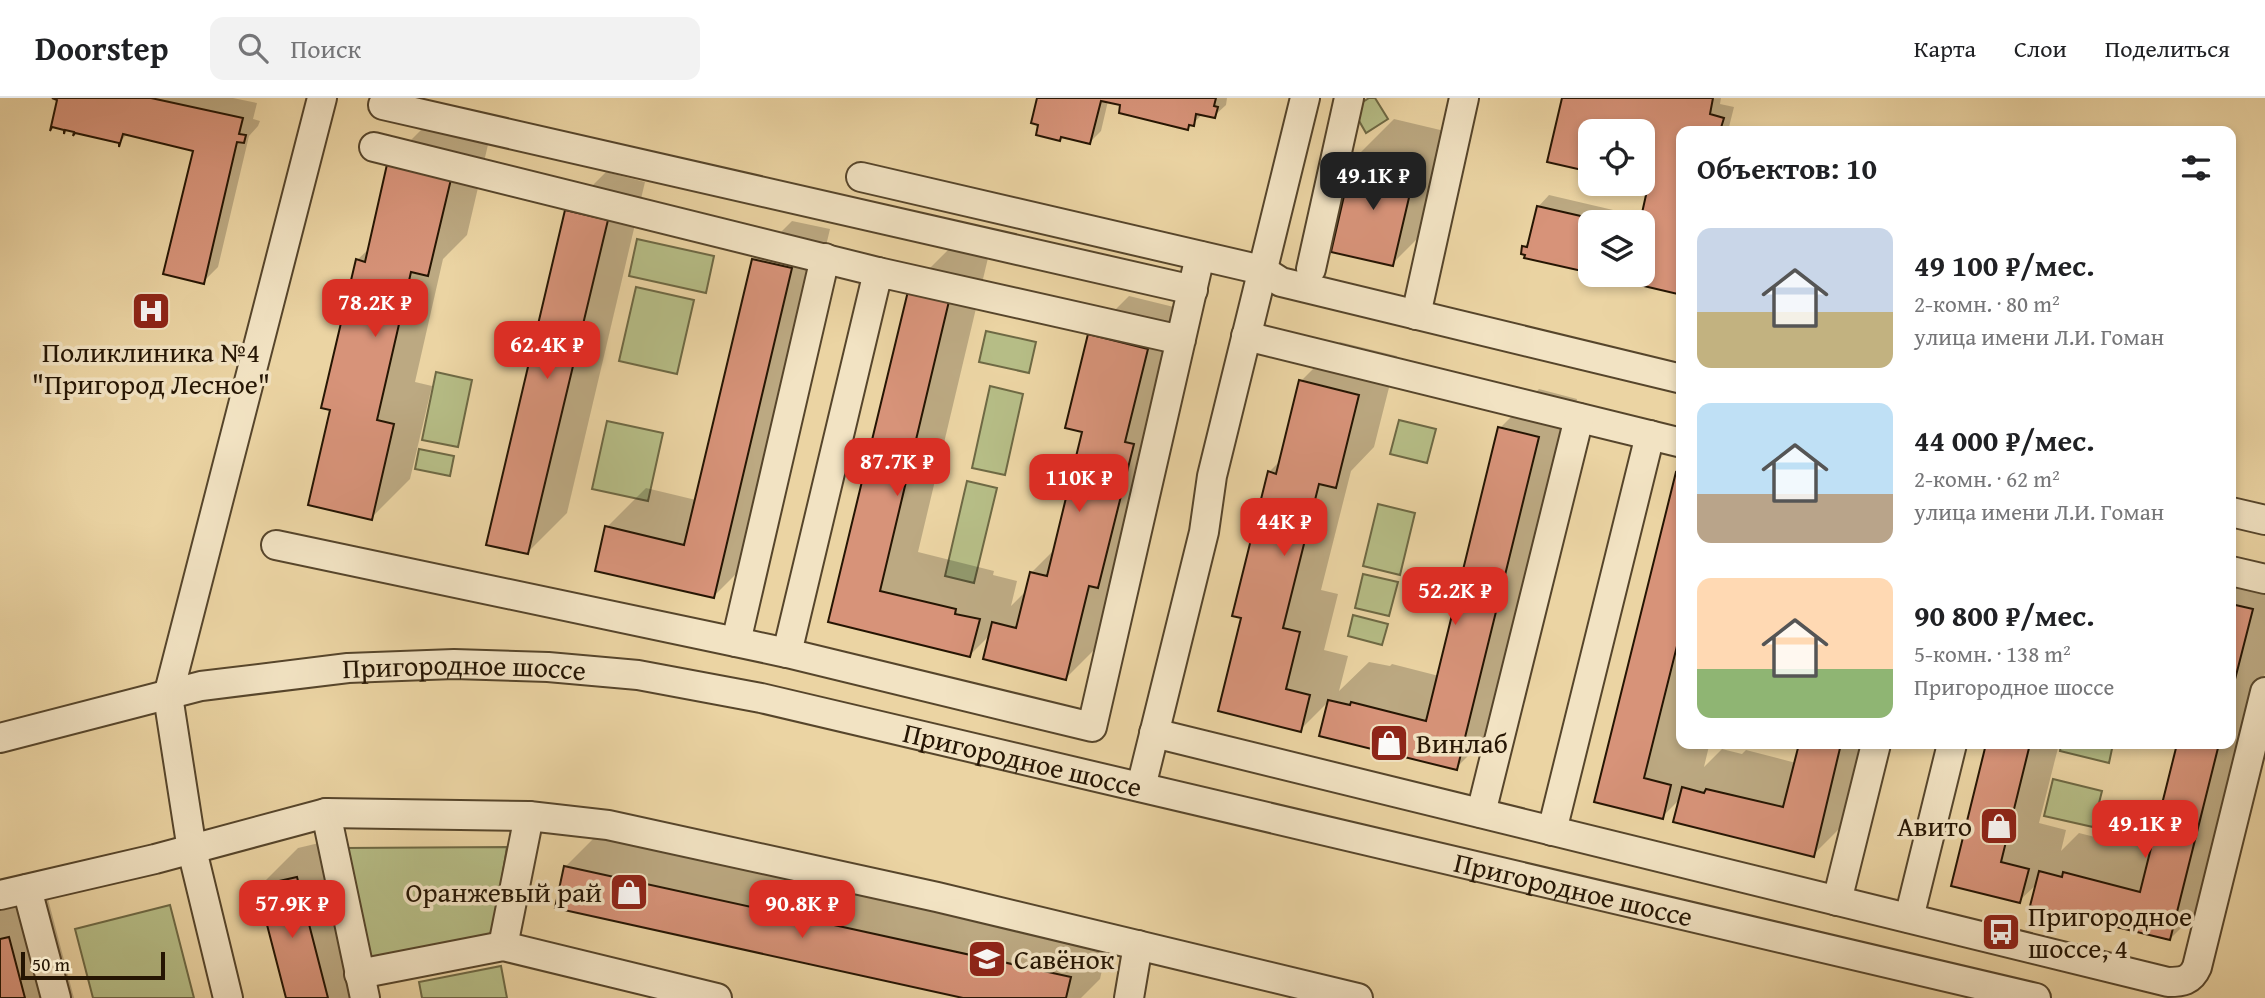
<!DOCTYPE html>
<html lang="ru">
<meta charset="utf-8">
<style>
:root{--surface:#fff;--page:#f2f2f2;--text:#202124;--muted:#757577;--line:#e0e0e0;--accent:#d93025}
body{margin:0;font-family:"Gentium Book Plus",serif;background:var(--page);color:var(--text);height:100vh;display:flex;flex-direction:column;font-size:26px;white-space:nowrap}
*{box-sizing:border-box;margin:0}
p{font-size:23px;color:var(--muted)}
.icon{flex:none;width:38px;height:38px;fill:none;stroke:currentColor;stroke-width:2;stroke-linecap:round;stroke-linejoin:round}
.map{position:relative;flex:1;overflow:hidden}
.sheet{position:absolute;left:1676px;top:28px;width:560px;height:623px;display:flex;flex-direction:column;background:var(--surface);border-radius:14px;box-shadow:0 4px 10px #0003}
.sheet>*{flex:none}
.fabs{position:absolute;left:1578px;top:21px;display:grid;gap:14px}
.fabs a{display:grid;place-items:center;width:77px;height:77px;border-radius:14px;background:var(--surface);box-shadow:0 4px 10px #0003;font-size:35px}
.scale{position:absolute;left:21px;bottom:18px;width:144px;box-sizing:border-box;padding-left:7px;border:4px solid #251503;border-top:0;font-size:19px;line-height:24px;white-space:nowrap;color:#251503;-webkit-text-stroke:5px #f2e3c3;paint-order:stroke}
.price{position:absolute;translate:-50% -60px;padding:0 16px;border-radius:14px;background:var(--accent);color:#fff;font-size:23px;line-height:46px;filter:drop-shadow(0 2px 4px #0008)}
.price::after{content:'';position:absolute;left:50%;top:42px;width:21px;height:16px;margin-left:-10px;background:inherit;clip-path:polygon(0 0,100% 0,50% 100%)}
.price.current{background:#222;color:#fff}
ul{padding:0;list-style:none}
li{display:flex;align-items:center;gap:21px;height:175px;padding:0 21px}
li span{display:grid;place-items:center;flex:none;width:196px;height:140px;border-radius:14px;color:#555}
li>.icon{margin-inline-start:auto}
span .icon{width:84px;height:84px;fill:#fffc;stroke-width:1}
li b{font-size:30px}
h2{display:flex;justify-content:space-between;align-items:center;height:84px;padding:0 21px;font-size:30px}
header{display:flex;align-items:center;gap:42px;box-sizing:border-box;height:98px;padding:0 35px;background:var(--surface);border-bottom:2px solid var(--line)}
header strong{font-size:33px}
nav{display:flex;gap:38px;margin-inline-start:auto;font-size:24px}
.search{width:490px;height:63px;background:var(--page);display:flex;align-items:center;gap:18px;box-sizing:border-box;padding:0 24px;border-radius:14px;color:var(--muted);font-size:26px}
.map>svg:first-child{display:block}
.green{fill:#b6bd86;stroke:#6e6944;stroke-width:2}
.shadow{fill:#0003}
.building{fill:#d79379;stroke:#251503;stroke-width:2}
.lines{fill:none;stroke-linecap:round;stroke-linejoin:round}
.minor-casing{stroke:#56452b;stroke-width:32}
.minor{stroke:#f2e3c3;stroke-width:28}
.labels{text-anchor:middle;stroke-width:7;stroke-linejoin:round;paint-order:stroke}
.poi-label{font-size:28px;fill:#251503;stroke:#f2e3c3;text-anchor:start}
.street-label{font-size:28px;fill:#251503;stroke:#f2e3c3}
</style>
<header>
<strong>Doorstep</strong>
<div class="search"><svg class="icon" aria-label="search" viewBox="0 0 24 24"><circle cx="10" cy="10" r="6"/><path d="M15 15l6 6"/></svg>Поиск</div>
<nav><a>Карта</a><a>Слои</a><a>Поделиться</a></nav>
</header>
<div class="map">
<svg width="2265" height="900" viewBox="0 0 2265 900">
<rect width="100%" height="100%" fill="#ebd4a3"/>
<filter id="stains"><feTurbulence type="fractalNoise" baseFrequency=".00286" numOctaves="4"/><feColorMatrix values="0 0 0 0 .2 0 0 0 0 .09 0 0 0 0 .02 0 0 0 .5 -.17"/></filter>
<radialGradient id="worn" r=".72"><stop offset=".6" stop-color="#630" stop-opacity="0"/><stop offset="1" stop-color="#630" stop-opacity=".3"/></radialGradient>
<g class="green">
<polygon points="1369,0 1375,0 1388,21 1366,35 1354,14 1355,9"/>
<polygon points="637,141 714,158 706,195 629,178"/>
<polygon points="636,189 694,202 677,276 619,263"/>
<polygon points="986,233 1036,244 1029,275 979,264"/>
<polygon points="436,274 472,282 458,349 422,342"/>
<polygon points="990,288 1023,296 1005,377 972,370"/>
<polygon points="1399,322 1436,331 1427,365 1390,356"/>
<polygon points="607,323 663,335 648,403 592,391"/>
<polygon points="419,351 454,358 450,378 415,371"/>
<polygon points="967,383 997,390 974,485 945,478"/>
<polygon points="1378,406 1415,415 1400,477 1363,468"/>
<polygon points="1363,476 1398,484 1389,518 1355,510"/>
<polygon points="1353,517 1388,526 1382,547 1348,538"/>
<polygon points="2061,646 2113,646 2109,665 2060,653"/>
<polygon points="2053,681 2102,693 2093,729 2044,718"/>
<polygon points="507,749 493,836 369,860 345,750"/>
<polygon points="170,807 194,900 93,900 75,831"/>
<polygon points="501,868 507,900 422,900 419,884"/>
</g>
<g class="shadow">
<polygon points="55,0 233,0 257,5 253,21 260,23 258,28 249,38 218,169 203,184 195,51 128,35 120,44"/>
<polygon points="1038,0 1227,0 1226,7 1214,18 1203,16 1188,30 1108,3 1101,33 1090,44 1062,38 1060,41"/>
<polygon points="1564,0 1721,0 1720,6 1734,9 1728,33 1682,33 1682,195 1604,177 1643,177 1643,124 1591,124 1591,174 1524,149 1530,143 1538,109 1549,97 1643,119 1650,86 1643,33 1591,33"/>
<polygon points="1394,21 1453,35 1431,127 1392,166 1355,60"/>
<polygon points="429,24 490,38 467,137 443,161 415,284 432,288 410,381 371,420 332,310 357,162 370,150 390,63"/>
<polygon points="606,74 645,84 567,415 528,454 567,113"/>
<polygon points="792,123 830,131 752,460 713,499 607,429 646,390 696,402 753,162"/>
<polygon points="949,151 988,160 918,454 994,473 993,477 1017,483 1011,508 1027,492 1031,475 1055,451 1085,333 1090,237 1129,198 1186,212 1105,541 1066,580 991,536 970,557 830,523 910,190"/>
<polygon points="1340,244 1397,258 1374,349 1351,373 1321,492 1338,496 1324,552 1348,558 1339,593 1369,564 1390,568 1392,566 1439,578 1500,330 1539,291 1577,301 1495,631 1456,670 1321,637 1330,602 1300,632 1243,518 1269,374 1281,362 1301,283"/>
<polygon points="1682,370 1682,646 1709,648 1704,669 1722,651 1742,656 1746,652 1796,665 1801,646 1870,646 1852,718 1813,757 1680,701 1662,719 1596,703 1677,375"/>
<polygon points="2253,463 2265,466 2265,575 2209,802 2170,841 2038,785 2019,803 1953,787 1988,646 2059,646 2039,725 2066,732 2061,753 2079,735 2099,740 2103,736 2153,749 2179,646 2231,646 2231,485"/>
<polygon points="605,729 1109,840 1100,881 1081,900 971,900 566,768"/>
<polygon points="336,741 377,900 287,900 259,789 298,750"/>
<polygon points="48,801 74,900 0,900 0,813"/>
</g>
<g class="building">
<polygon points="52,0 151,0 243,20 239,36 246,37 244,45 237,44 204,186 163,176 193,53 123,36 119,49 119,45 75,35 73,38 74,34 65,32 64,36 64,32 52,29 50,33 57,2"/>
<polygon points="1037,0 1216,0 1214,8 1218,9 1215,20 1196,16 1194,28 1189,27 1188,32 1119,15 1120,7 1101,3 1090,46 1061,39 1060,43 1036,37 1038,27 1031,25"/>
<polygon points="1562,0 1713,0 1710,16 1724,20 1720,33 1682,33 1682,197 1597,177 1643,177 1643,124 1640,124 1648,88 1640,86 1643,86 1643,33 1591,33 1591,74 1547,64"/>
<polygon points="1353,59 1415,74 1393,168 1331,154"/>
<polygon points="388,62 452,77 428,178 411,174 377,322 394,326 372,422 308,407 330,312 321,310 356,161 365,164"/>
<polygon points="1537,108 1607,124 1591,124 1591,175 1524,160 1525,157 1521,156 1522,148 1527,149"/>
<polygon points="565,112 608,122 528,456 486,447"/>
<polygon points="752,161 792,170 714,500 595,473 605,428 684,447"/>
<polygon points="909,189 950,199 880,493 956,511 955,516 980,521 970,559 828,524"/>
<polygon points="1088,236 1148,251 1125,344 1134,346 1098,490 1089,488 1066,582 983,561 992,524 1016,530 1030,474 1047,478 1082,334 1065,330"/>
<polygon points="1299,282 1359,297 1336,390 1319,386 1283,530 1300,534 1286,591 1310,597 1301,634 1218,613 1241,520 1232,518 1268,373 1276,376"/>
<polygon points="1498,329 1539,339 1457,672 1319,638 1328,602 1350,607 1351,604 1426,623"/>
<polygon points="1676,374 1682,375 1682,528 1644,680 1671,687 1663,721 1594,704"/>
<polygon points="2231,506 2253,511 2231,597"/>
<polygon points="1799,646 1841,646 1814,759 1673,724 1682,689 1704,695 1706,691 1783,709"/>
<polygon points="1986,646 2030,646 2001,764 2029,771 2020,805 1951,788"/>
<polygon points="2177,646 2219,646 2170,842 2030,808 2039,773 2062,779 2063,774 2140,794"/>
<polygon points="564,768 1071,879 1066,900 963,900 555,810"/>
<polygon points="297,779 310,830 328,900 286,900 259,796 257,788"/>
<polygon points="9,839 25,900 0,900 0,841"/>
</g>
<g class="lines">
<g class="minor-casing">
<g id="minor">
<polyline points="383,7 1193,192"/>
<polyline points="374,49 878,174"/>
<polyline points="861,79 1262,172 1281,184 1682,281"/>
<polyline points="1311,171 1349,0"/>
<polyline points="1416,217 1464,0"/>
<polyline points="1246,238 1682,345"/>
<polyline points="1181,242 878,174 787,555 1092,629 1200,158"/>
<polyline points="2231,414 2265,422"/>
<polyline points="276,447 736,544 825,160"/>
<polyline points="2231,473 2265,481"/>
<polyline points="736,544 787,555"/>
<path d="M1154 635 2168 884C2182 884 2191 883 2197 869L2265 594"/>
<path id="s1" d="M0 640 201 588 348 570 454 566 548 569 638 577 761 600 2036 900"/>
<polyline points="1141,689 1204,434 1212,378 1305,0"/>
<polyline points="326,715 365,900"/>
<polyline points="1481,715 1579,320"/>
<polyline points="1552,733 1650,337"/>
<polyline points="27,791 56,900"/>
<polyline points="0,797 155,761 326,715 529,718 608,727 937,799 1358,900"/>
<polyline points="1837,803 1876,646"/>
<polyline points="1909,820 1952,646"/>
<polyline points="503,848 529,718"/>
<polyline points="359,876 503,848 717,900"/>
<polyline points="228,900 192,752 168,598 322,0"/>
<polyline points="1129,900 1138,847"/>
</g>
</g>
<use href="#minor" class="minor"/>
</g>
<defs>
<g id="hospital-square" transform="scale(2.0125)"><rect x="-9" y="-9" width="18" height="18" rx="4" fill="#8f2418" stroke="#f2e3c3"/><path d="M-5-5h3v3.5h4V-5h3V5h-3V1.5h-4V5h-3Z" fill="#fff"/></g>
<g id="shop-square" transform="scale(2.0125)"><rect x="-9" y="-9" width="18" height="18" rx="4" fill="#8f2418" stroke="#f2e3c3"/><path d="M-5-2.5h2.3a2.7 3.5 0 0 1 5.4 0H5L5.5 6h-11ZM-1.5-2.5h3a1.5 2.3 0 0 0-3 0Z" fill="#fff"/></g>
<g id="bus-square" transform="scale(2.0125)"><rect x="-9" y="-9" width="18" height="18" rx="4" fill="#8f2418" stroke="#f2e3c3"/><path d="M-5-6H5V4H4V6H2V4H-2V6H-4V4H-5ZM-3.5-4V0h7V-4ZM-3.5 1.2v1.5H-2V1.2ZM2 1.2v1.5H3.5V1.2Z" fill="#fff"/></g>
<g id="school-square" transform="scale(2.0125)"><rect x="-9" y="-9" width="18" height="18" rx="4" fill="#8f2418" stroke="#f2e3c3"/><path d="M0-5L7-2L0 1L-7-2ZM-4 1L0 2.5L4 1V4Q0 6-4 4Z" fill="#fff"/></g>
</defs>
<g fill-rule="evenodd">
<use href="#hospital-square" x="151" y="213"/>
<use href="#shop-square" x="1389" y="645"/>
<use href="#shop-square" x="1999" y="728"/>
<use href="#shop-square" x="629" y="794"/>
<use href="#bus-square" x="2001" y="834"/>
<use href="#school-square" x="987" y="861"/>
</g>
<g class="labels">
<g class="poi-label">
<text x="151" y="264" text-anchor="middle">Поликлиника №4<tspan x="151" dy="32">"Пригород Лесное"</tspan></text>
<text x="1416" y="655">Винлаб</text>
<text x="1972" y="738" text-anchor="end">Авито</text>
<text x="602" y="804" text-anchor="end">Оранжевый рай</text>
<text x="2028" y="828">Пригородное<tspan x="2028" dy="32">шоссе, 4</tspan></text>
<text x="1014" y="871">Савёнок</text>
</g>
<g class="street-label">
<text dy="10" stroke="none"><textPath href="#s1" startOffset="472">Пригородное шоссе</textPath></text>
<text dy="10" stroke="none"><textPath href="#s1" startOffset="1040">Пригородное шоссе</textPath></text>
<text dy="10" stroke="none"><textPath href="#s1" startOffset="1606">Пригородное шоссе</textPath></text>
</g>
</g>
<rect width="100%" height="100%" filter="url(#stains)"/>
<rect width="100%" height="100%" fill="url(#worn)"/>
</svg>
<div class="fabs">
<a><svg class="icon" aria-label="locate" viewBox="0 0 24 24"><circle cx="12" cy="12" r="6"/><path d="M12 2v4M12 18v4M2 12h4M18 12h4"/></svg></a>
<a><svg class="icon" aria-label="layers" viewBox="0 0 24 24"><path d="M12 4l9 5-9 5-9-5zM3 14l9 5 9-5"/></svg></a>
</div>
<div class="scale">50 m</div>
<b class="price current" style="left:1373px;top:114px">49.1K ₽</b>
<b class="price" style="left:375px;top:241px">78.2K ₽</b>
<b class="price" style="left:547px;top:283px">62.4K ₽</b>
<b class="price" style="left:897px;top:400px">87.7K ₽</b>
<b class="price" style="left:1079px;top:416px">110K ₽</b>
<b class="price" style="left:1284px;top:460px">44K ₽</b>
<b class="price" style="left:1455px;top:529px">52.2K ₽</b>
<b class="price" style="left:2145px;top:762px">49.1K ₽</b>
<b class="price" style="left:292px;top:842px">57.9K ₽</b>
<b class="price" style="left:802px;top:842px">90.8K ₽</b>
<section class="sheet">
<h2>Объектов: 10<svg class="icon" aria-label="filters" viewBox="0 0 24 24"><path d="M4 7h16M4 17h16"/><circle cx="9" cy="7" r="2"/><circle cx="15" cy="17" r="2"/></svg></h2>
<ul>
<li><span style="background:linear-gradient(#c9d6e8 60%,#c2b280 0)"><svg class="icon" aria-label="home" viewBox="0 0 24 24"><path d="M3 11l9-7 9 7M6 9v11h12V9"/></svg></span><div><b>49 100 ₽/мес.</b><p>2-комн. · 80 m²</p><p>улица имени Л.И. Гоман</p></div></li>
<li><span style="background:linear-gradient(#bfe0f5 65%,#b9a48a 0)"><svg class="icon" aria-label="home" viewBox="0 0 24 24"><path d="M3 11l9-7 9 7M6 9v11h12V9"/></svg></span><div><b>44 000 ₽/мес.</b><p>2-комн. · 62 m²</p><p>улица имени Л.И. Гоман</p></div></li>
<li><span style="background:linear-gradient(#ffd9b3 65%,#8fb573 0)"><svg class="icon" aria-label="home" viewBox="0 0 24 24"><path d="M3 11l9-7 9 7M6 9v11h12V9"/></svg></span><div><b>90 800 ₽/мес.</b><p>5-комн. · 138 m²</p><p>Пригородное шоссе</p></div></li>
</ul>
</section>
</div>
